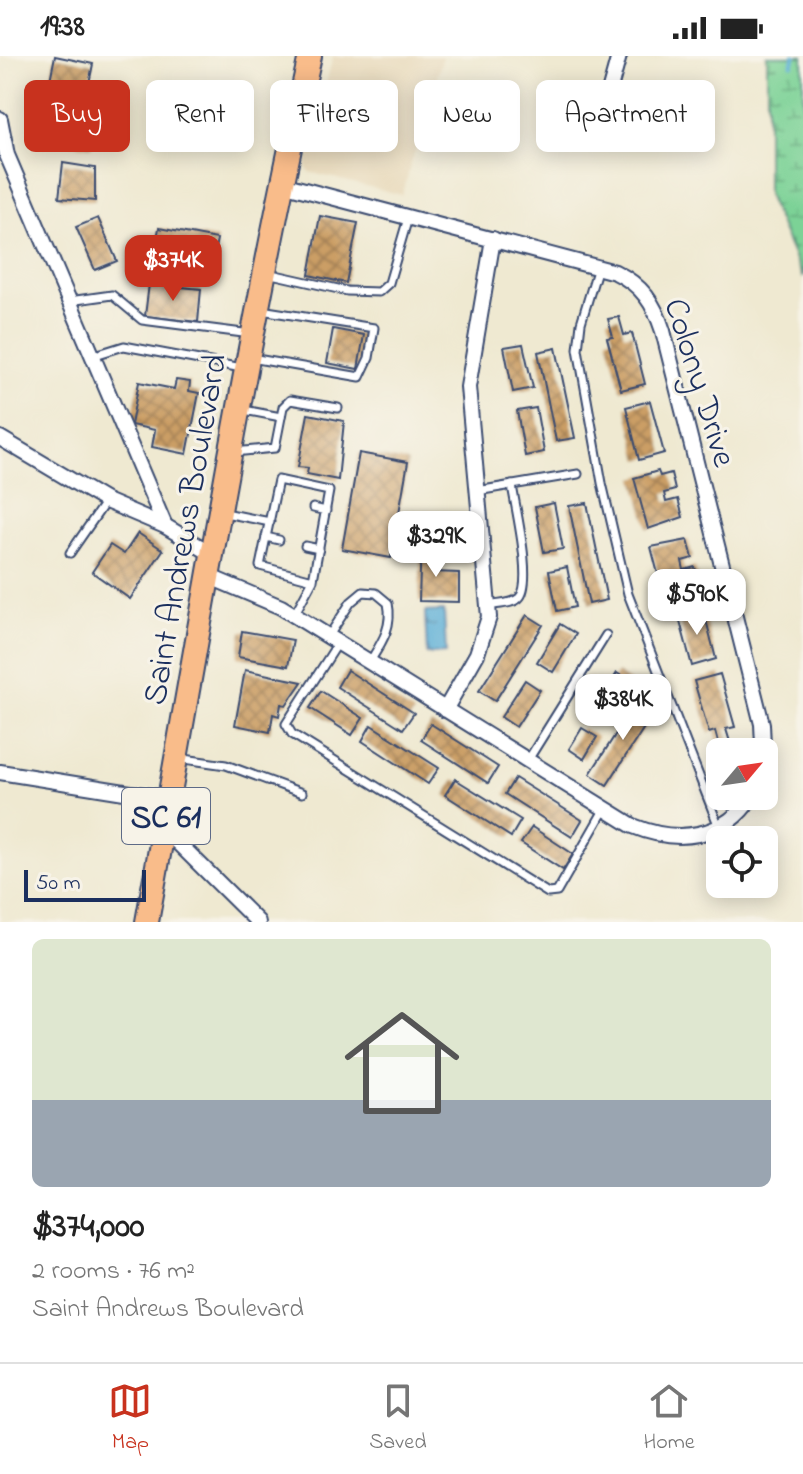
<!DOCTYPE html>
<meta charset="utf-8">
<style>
:root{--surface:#fff;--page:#f2f2f2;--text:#222;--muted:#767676;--line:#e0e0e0;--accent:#c8321e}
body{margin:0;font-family:"Indie Flower",sans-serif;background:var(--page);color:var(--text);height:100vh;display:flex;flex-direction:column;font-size:30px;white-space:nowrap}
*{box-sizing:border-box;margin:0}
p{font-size:26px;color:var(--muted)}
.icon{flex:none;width:44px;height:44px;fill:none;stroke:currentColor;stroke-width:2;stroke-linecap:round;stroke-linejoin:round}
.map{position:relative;height:866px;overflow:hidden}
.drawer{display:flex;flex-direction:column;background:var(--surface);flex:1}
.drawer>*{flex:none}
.banner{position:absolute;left:24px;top:24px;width:756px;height:72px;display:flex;gap:16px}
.needle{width:52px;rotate:61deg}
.buttons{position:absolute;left:706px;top:682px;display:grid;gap:16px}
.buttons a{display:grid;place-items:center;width:72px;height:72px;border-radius:12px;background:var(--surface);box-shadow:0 4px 20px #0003;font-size:40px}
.scale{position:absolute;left:24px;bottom:20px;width:122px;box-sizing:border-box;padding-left:8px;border:4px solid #1b2f5e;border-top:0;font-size:22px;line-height:28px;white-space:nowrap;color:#1b2f5e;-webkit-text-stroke:6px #f7f3e8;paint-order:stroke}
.price{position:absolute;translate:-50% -68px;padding:0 18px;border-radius:16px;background:#fff;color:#222;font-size:26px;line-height:52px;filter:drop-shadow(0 2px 4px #0008)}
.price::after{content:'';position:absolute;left:50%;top:48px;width:24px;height:18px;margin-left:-12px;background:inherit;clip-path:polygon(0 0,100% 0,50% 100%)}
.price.current{background:var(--accent);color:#fff}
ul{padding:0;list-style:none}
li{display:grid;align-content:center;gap:16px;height:424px;padding:0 32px}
li span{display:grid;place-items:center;height:248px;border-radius:12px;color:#555}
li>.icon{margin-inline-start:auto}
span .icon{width:144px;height:144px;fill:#fffc;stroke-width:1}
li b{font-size:34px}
.pill{padding:0 28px;border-radius:12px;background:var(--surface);box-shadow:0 4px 20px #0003;font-size:28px;line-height:72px}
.pill.current{background:var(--accent);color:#fff}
.status{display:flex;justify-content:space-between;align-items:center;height:56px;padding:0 40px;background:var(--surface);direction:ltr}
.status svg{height:22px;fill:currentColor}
.dock{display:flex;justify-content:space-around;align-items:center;height:112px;border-top:2px solid var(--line);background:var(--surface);font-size:22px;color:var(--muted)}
.dock a{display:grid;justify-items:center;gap:4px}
.dock .current{color:var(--accent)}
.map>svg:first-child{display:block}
.built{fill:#e8d9ba}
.wetland{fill:url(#wetland-marsh);stroke:#4c807a;stroke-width:2}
.water{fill:url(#water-ripples);stroke:#3c6f9a;stroke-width:2}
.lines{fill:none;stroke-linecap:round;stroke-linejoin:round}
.stream{stroke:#5cafd7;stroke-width:5}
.building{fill:url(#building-cross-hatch)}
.service-casing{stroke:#3b4b6f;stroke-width:11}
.minor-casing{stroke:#3b4b6f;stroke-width:18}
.primary-casing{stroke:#3b4b6f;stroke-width:26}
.service{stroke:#fff;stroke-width:7}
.minor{stroke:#fff;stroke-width:14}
.primary{stroke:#f9bc8a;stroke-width:22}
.labels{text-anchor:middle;stroke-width:6;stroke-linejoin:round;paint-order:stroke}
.shield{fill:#f7f3e8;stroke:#5d6a87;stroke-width:2}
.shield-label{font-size:32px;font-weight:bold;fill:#1b2f5e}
.street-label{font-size:34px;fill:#1b2f5e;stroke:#f7f3e8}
</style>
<div class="status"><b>19:38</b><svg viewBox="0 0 49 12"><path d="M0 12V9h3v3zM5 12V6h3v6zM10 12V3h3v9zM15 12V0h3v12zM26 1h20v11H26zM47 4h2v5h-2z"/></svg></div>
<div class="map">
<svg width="803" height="866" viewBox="0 0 803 866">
<defs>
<pattern id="wetland-marsh" width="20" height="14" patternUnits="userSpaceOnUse" patternTransform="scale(2)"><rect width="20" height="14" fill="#7cd296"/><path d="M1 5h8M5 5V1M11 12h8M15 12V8" fill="none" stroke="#65ab7e"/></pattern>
<pattern id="water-ripples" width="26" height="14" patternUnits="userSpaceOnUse" patternTransform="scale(2)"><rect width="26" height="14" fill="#5cafd7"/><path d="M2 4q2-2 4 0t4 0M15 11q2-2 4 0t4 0" fill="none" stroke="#4b8fb2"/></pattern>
<pattern id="building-cross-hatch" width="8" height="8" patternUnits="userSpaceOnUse" patternTransform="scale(2)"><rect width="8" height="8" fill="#cb9e65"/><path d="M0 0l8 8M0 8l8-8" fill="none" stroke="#a48156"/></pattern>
</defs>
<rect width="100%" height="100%" fill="#f7f3e8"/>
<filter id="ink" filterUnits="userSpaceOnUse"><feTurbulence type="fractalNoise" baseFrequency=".0125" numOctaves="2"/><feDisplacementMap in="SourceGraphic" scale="16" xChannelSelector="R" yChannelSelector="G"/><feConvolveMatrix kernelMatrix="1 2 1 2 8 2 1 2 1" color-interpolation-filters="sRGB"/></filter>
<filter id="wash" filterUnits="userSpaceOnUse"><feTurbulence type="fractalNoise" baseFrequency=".006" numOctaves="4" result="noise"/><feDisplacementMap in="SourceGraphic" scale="32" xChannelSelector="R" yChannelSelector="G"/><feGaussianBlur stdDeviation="1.8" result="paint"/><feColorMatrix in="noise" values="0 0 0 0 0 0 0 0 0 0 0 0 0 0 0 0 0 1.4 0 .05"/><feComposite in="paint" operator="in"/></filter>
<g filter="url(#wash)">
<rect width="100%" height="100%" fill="#efe9d1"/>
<polygon class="built" points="333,0 443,0 402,139 309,116 306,110"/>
<polygon class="wetland" points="767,0 803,0 803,222 767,139"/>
<polygon class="water" points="444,555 446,597 427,598 425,556"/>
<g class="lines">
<polyline class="stream" points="792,8 794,0"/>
</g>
<g id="blocks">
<g class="building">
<polygon points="55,0 93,8 87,37 49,29"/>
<polygon points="61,54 96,58 92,91 57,86"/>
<polygon points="63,107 95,112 95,145 59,142"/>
<polygon points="320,160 358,167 346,227 309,219"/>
<polygon points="98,162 117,205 95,214 76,171"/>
<polygon points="159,172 217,183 209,223 166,214 170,197 155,194"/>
<polygon points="149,228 201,233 198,266 145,260"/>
<polygon points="619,261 624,279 632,277 645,328 621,334 607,282 613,281 608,263"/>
<polygon points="333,273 364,279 358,313 327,307"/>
<polygon points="523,288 533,332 513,336 504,291"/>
<polygon points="556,292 575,382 556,385 538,296"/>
<polygon points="176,324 190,326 189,335 199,337 187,398 152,391 155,374 131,369 139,326 174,333"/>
<polygon points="650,345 664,397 639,404 626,351"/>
<polygon points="536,352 544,396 525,400 517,355"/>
<polygon points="308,358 344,365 338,424 307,418 308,412 298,411"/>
<polygon points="359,397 408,406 391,502 342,493"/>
<polygon points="658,415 660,420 671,417 675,434 664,437 666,446 678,443 683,461 648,473 634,422"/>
<polygon points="554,447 563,493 544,496 535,451"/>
<polygon points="587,447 607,544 589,548 569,450"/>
<polygon points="138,477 163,494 130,543 92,516 110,489 124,498"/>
<polygon points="421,484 434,485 433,516 459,517 459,546 419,545"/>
<polygon points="688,484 693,502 682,505 684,514 695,511 700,529 664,541 651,491"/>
<polygon points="567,511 575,551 557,555 549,515"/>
<polygon points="703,552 716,603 692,610 678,558"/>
<polygon points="527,559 543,569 495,645 479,635"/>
<polygon points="560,568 576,578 553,616 537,606"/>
<polygon points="242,575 293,584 288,610 238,601"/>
<polygon points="245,614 302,626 286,649 281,648 279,660 273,658 270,676 235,669"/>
<polygon points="347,614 414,657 403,673 337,631"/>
<polygon points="617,617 633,627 609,665 593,655"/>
<polygon points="720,618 735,671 726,673 730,686 719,690 715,675 709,677 694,625"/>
<polygon points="525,624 540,634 516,671 501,661"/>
<polygon points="321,635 363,662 352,679 310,652"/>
<polygon points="639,642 656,653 607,729 590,718"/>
<polygon points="431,668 498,711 488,727 421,684"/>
<polygon points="371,669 439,712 428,728 362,685"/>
<polygon points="582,672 597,681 584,703 569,693"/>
<polygon points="515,722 582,764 572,781 505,738"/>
<polygon points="455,723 521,764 511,781 445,739"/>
<polygon points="532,771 573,798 563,814 521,787"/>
</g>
</g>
</g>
<g filter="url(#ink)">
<use href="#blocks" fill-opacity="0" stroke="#3b4b6f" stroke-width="2"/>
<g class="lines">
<g class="service-casing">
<g id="service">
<polyline points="598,211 581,267 578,293 602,427 628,538 719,771"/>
<polyline points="267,217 347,235 379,236 389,227 408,162"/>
<polyline points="69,245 112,239 142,264 251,278"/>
<polyline points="92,300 124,290 242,312"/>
<polyline points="251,302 360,321 369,302 374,272 261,254"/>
<polyline points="244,354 281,361"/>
<polyline points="234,396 275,392 283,351 290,344 338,352"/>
<polyline points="477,435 578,418"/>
<polyline points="313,452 326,455"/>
<polyline points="225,457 270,466"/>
<polyline points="266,481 279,484"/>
<polyline points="305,490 319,493"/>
<polyline points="70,497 106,445"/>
<path d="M488 550C497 548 513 548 519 542 534 528 515 450 512 429"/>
<polyline points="294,559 313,524 329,435 278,424 260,510 313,524"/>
<path d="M328 581 351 546 363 536 376 537 388 547C393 571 382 586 369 607"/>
<polyline points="338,587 286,668 292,678 548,837 557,836 604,754"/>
<polyline points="177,702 226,709 302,737"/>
<polyline points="528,704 606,579"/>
</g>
</g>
<g class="minor-casing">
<g id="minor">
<polyline points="0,63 7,99 165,470"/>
<polyline points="599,72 619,0"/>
<path d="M282 128 615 216C642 229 654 247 663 275L762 668 764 710"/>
<polyline points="0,382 106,445 165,470 212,498"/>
<path d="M208 520 281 551 633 770C677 788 725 783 752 740"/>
<polyline points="445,654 477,598 489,561 468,331 493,183"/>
<polyline points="0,716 168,743"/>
<polyline points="164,773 258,866"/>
</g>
</g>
<g class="primary-casing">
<path id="primary" d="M147 866C199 577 246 287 310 0"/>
</g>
<use href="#service" class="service"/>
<use href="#minor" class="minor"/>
<use href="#primary" class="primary"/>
</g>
</g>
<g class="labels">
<rect class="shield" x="122" y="732" width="88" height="56" rx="6"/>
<g class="shield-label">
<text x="166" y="771">SC 61</text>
</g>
<g class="street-label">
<text transform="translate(702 326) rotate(73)" y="12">Colony Drive</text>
<text transform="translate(183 473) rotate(-80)" y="12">Saint Andrews Boulevard</text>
</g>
</g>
</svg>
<div class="buttons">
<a><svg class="needle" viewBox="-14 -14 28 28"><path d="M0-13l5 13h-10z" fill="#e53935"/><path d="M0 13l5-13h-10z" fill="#767676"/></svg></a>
<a><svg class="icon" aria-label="locate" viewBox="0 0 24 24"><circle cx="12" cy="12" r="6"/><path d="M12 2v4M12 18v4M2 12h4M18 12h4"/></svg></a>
</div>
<div class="scale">50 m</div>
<b class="price current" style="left:173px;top:247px">$374K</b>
<b class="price" style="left:436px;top:523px">$329K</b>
<b class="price" style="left:697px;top:581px">$590K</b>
<b class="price" style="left:623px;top:686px">$384K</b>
<div class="banner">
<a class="pill current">Buy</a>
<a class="pill">Rent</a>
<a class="pill">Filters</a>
<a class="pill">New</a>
<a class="pill">Apartment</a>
</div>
</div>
<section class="drawer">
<ul>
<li><span style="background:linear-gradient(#dfe7d0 65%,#9aa5b1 0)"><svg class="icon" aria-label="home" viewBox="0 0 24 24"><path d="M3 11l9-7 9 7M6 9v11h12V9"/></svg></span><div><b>$374,000</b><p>2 rooms · 76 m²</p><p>Saint Andrews Boulevard</p></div></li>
</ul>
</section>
<nav class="dock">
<a class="current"><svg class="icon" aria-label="map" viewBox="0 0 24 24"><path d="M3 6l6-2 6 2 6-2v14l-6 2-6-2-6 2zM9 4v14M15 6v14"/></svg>Map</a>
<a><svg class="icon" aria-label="saved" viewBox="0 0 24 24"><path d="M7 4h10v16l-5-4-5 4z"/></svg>Saved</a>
<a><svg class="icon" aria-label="home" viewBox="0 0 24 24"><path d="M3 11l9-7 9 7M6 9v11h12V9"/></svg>Home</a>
</nav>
